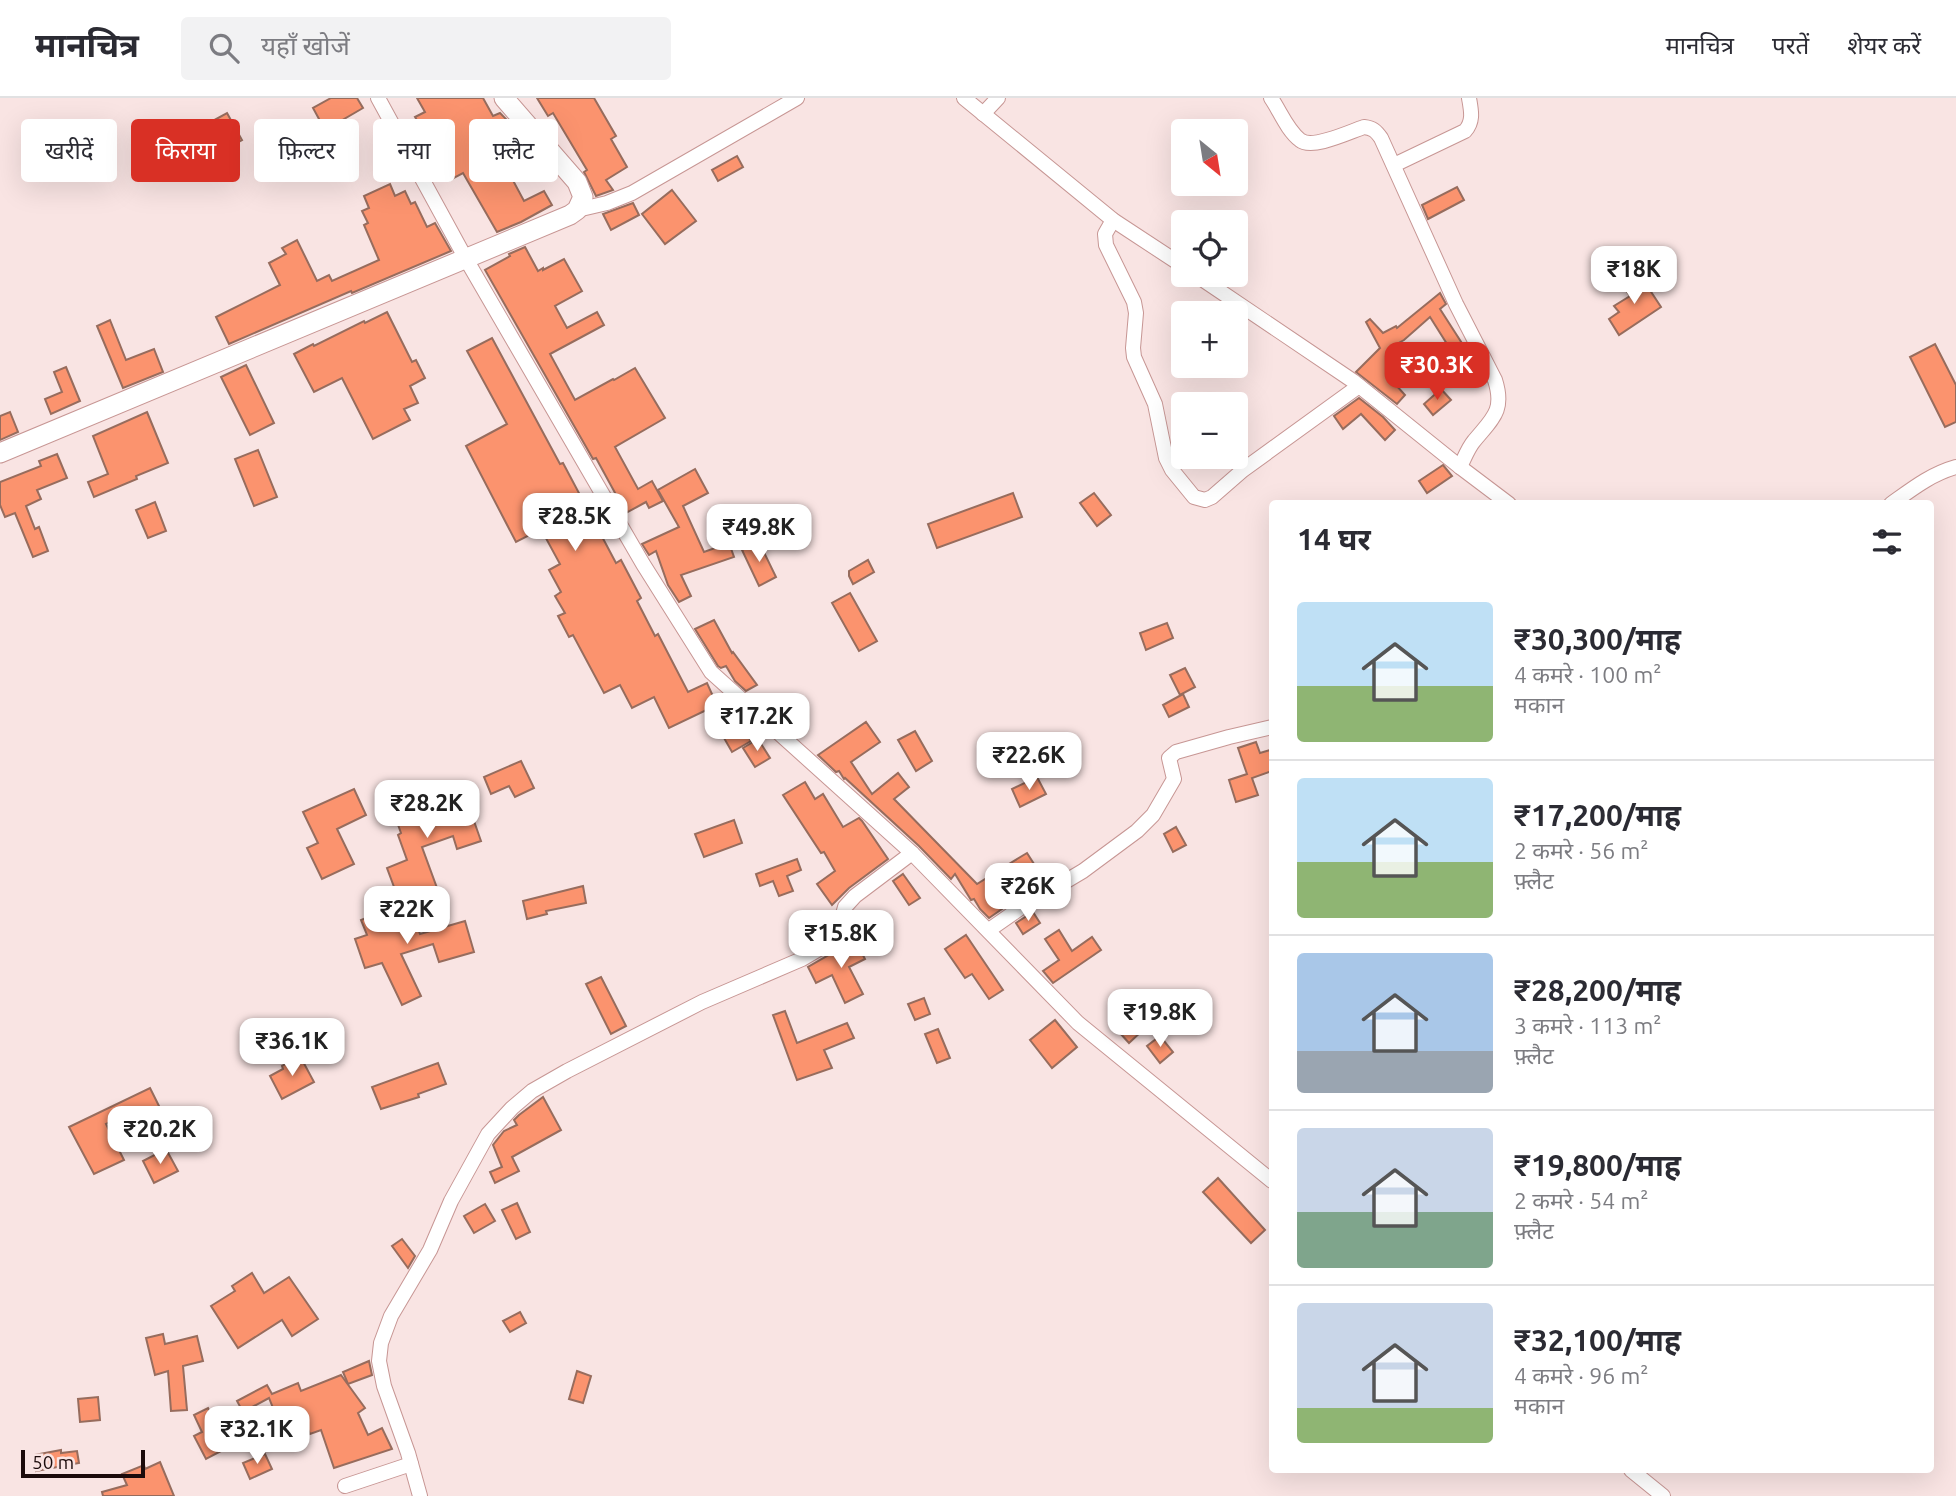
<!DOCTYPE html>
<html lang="hi">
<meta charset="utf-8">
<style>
:root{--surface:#fff;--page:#f2f2f3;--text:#2b2b33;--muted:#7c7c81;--line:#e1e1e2;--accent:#d93025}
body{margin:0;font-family:Ubuntu,"Noto Sans Devanagari",sans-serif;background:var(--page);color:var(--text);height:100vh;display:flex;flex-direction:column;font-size:26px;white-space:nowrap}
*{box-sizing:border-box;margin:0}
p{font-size:23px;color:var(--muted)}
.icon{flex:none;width:38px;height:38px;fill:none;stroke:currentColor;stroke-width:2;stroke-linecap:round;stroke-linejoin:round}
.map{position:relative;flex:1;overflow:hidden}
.panel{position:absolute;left:1269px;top:402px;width:665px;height:973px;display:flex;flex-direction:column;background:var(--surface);border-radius:7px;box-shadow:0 7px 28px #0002}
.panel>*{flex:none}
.banner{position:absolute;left:21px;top:21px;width:665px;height:63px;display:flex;gap:14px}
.needle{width:46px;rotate:150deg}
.fabs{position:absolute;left:1171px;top:21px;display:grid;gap:14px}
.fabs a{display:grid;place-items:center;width:77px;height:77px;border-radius:7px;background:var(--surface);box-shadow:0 7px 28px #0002;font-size:35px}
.scale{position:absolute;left:21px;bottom:18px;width:124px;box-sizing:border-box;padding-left:7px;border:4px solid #1c0b0b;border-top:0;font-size:19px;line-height:24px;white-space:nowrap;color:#1c0b0b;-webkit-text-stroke:5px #f9e4e3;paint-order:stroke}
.price{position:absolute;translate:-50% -60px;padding:0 16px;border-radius:14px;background:#fff;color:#222;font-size:23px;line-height:46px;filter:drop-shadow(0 2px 4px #0008)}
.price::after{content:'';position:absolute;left:50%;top:42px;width:21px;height:16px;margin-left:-10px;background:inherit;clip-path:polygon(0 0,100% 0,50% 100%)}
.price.on{background:var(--accent);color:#fff}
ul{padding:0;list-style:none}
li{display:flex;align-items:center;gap:21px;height:175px;padding:0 28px}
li+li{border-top:2px solid var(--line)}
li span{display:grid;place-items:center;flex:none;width:196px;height:140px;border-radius:7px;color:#555}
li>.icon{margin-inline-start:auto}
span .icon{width:84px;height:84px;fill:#fffc;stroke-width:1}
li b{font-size:30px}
h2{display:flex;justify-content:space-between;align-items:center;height:84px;padding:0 28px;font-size:30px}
.pill{padding:0 24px;border-radius:7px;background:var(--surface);box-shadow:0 7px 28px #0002;font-size:24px;line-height:63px}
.pill.on{background:var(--accent);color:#fff}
header{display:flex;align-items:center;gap:42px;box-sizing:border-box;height:98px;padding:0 35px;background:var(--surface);border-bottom:2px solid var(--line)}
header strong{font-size:33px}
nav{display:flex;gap:38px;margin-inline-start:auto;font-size:24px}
.search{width:490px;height:63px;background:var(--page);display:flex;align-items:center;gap:18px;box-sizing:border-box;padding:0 24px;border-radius:7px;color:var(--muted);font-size:26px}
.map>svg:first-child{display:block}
.building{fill:#fb936e;stroke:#976c5d;stroke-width:2}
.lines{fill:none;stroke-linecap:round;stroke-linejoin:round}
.minor-casing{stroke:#c79694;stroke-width:16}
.secondary-casing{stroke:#c79694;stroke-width:21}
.minor{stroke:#fff;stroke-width:14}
.secondary{stroke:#fff;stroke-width:19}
</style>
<header>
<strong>मानचित्र</strong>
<div class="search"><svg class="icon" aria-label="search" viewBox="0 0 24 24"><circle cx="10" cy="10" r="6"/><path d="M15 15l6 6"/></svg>यहाँ खोजें</div>
<nav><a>मानचित्र</a><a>परतें</a><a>शेयर करें</a></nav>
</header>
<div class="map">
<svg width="1956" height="1398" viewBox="0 0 1956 1398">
<rect width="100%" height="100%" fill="#f9e4e3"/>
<g class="building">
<polygon points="331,0 357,0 363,10 325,32 313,10"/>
<polygon points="417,0 483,0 493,18 500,15 506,21 530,63 509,75 524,103 544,93 552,107 521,124 497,134 463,75 450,82 433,52 428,55 420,39 425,36 415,19 425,14"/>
<polygon points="537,0 594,0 616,38 611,41 627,69 606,82 613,92 596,98 584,74 587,72 553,15 548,18"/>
<polygon points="227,15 242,42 211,59 196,32"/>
<polygon points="737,58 743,69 718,83 712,72"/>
<polygon points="390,86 395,98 405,93 411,106 415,104 427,129 435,125 451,153 352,195 351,193 229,246 216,219 280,187 269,165 286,156 282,150 297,142 317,183 329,177 332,183 379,162 364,127 368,125 362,113 369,110 364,98"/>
<polygon points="1457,89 1464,102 1428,121 1422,107"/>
<polygon points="672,92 696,123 665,146 642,116"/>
<polygon points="633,105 639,117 611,132 603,116"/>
<polygon points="525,149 538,173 543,170 543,172 564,161 582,193 555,208 567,230 597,214 604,227 550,256 575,302 613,281 614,282 635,270 665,320 615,349 638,391 652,383 663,403 649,410 646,404 626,415 596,360 593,361 485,172 510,158 509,156"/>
<polygon points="1640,177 1661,209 1619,237 1609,221 1619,214 1614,208 1630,198 1623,188"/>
<polygon points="1440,195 1446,206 1440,211 1465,250 1454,257 1430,219 1404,242 1395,247 1414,268 1395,286 1405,297 1397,306 1356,274 1380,250 1366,224 1370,221 1383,235 1396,228 1397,230"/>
<polygon points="387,214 412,264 416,262 425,280 410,288 418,305 404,311 410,322 373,341 342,280 314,294 294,256 313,246 314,248 364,223 365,225"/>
<polygon points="110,222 126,262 154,251 163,274 123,290 97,228"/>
<polygon points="492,240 560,366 563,365 616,465 621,462 641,500 637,503 655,538 658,536 688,594 707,585 717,607 669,630 654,599 632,610 620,587 604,595 573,537 569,539 558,518 565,515 555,498 561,494 549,472 560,466 541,431 516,444 466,348 507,326 467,253"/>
<polygon points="1935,246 1956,287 1956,324 1945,329 1910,259"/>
<polygon points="246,267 274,325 250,337 221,279"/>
<polygon points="66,269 80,303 51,316 45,301 62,294 54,274"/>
<polygon points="1441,291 1451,302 1433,317 1424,306"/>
<polygon points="1359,300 1383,319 1395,332 1385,342 1361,316 1343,331 1334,318"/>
<polygon points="10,314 18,334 0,342 0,318"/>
<polygon points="147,314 168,365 136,378 137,381 94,399 88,384 108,376 93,338"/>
<polygon points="258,352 277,399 254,408 235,361"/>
<polygon points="57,356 67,380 37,392 41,401 26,408 35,431 39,429 48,453 33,459 15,415 5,419 0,407 0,384 41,368 39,363"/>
<polygon points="1443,367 1452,378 1427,395 1419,383"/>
<polygon points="695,371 708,395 683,408 704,454 729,445 734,459 681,477 691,498 679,504 668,487 656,453 649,457 642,446 679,429 658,392"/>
<polygon points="1013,395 1022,419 937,450 928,426"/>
<polygon points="1094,395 1111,417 1097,428 1080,405"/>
<polygon points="155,404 166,433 148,440 136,412"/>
<polygon points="759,444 776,479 759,488 742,452"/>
<polygon points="868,462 874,474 853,486 849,478 849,473"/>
<polygon points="850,495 877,543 859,553 832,505"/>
<polygon points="714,522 732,555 733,554 757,587 746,593 735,583 726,568 721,570 718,568 695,531"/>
<polygon points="1167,525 1173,540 1146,552 1140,535"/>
<polygon points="1185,570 1195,589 1180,597 1170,577"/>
<polygon points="1183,596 1189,609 1169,619 1163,607"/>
<polygon points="739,623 751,643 732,654 720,633"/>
<polygon points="866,624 880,644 851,664 872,696 898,675 909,689 894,701 977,786 990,778 1001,798 996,801 1002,811 989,820 980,811 974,801 971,802 955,776 951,781 919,748 845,680 844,681 839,673 836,674 818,657"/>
<polygon points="915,633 932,663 916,673 898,642"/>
<polygon points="758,641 770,660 755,669 743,650"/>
<polygon points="1256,644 1260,655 1270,652 1272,659 1272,673 1252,680 1258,697 1236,704 1229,682 1247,676 1238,650"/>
<polygon points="521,663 534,690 515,699 509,688 491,696 484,679"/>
<polygon points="1037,679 1046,696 1020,709 1012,691"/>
<polygon points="805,684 815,701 823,696 843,729 859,720 862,723 888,761 849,790 832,807 817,786 835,773 824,754 821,755 783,697"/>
<polygon points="433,686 443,715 468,706 481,743 457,751 453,738 422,749 437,790 400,805 387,770 407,762 398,737 401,735 392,710 409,704 408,700 421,695 420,691"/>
<polygon points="354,691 366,717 337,731 354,766 322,781 307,750 318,745 303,714"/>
<polygon points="734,722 742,745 704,759 695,736"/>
<polygon points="1176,729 1186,747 1173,754 1164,736"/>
<polygon points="1027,755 1034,766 1010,780 1004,769"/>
<polygon points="797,761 801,772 787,778 793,793 779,798 773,783 760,788 756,776"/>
<polygon points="903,776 920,800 909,807 893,783"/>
<polygon points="583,788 586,805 546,813 547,816 527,821 523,803"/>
<polygon points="404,804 415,831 418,830 420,836 465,823 474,854 439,864 433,846 401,856 421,898 402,907 382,865 365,870 355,841 367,837 361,822"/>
<polygon points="1033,814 1040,825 1023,836 1016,825"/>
<polygon points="1059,832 1072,853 1092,839 1101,852 1053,885 1043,873 1059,862 1045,841"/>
<polygon points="966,837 1003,892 989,901 972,876 965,880 945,851"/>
<polygon points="855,842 865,861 849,869 863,896 845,905 832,877 816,885 808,869"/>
<polygon points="601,879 626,928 611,936 586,886"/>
<polygon points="924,900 930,916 915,922 908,906"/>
<polygon points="785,913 797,945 847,925 854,940 824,952 832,970 797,982 773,917"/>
<polygon points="1055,922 1077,949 1052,970 1030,942"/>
<polygon points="1135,923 1143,932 1129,945 1120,935"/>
<polygon points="938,931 950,960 937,965 925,936"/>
<polygon points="1160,938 1173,954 1160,965 1147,948"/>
<polygon points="300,958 314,984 282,1001 270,978 283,971 282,968"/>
<polygon points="438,965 446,986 418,996 419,999 381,1011 372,989"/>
<polygon points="150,990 171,1032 154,1041 138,1010 106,1026 124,1062 94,1076 69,1029"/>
<polygon points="543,999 561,1032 512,1059 519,1073 495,1085 490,1074 502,1069 493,1047 504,1033 517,1027 514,1022 519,1017"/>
<polygon points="166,1051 178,1073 154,1085 143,1063"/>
<polygon points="1218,1080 1265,1132 1251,1145 1203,1094"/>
<polygon points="517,1105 530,1134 516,1141 502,1112"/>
<polygon points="485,1106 495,1123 474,1135 464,1118"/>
<polygon points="402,1141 415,1158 408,1170 392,1148"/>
<polygon points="252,1175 264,1195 289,1179 318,1221 292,1238 282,1222 238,1250 211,1208 235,1193 232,1188"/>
<polygon points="520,1214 526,1225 510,1234 503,1223"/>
<polygon points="163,1236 165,1246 197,1238 203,1263 183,1268 187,1312 171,1313 168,1273 155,1277 146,1240"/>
<polygon points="369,1263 372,1277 348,1286 343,1274"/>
<polygon points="577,1273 591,1278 583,1305 569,1301"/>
<polygon points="341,1277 365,1310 358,1315 368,1337 382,1330 392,1351 334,1370 321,1332 310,1336 299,1311 277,1320 269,1300 243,1314 237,1303 267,1287 272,1296 298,1285 301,1293"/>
<polygon points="98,1299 100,1322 80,1324 78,1301"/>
<polygon points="208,1310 216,1327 230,1319 242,1342 206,1361 194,1338 202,1334 194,1317"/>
<polygon points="61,1352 61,1355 77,1353 79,1365 36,1373 34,1357"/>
<polygon points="265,1356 272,1371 250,1381 243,1365"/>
<polygon points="160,1364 174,1398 103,1398 102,1394 127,1387 122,1376 144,1367 145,1371"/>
</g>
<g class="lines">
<g class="minor-casing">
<g id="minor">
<polyline points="378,0 466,161 643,466 711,574 912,755 1078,925 1272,1083"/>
<polyline points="964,0 1113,122 1183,168"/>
<path d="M1271 0C1280 13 1287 32 1300 42 1312 52 1349 34 1364 29 1373 30 1376 33 1381 40L1456 206 1495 282C1505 313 1492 321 1474 343 1468 350 1464 361 1460 369"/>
<polyline points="983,16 998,0"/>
<path d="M1394 67 1465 33C1474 23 1471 12 1469 0"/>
<polyline points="577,112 607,105 632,95 797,0"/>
<polyline points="1113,122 1105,136 1106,147 1134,204 1136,215 1133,250 1134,259 1155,306 1166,360 1172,372 1194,399 1205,402 1212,399 1243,372 1359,288"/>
<polyline points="1196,177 1353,283 1460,369 1509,406"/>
<path d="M1891 406C1912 391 1931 376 1956 369"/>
<polyline points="989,832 1019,811 1083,773 1137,733 1153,717 1174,681 1169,660 1176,654 1229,639 1272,629"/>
<polyline points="1631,1372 1663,1398"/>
<polyline points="345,1388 411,1366"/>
<polyline points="420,1398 408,1355 384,1288 379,1263 381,1245 391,1218 430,1152 451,1103 488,1036 512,1010 532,993 567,973 702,904 802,861 819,851 831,841 840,827 845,809 855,798 912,755"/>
</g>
</g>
<g class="secondary-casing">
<polyline id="secondary" points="0,355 570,117 577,112 583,99 577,84 504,0"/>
</g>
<use href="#minor" class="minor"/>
<use href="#secondary" class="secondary"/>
</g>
</svg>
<div class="fabs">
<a><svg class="needle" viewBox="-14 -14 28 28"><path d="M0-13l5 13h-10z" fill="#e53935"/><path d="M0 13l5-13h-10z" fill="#7c7c81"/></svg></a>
<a><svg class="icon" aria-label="locate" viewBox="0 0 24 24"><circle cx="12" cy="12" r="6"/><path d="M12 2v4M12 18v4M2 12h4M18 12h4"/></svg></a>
<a>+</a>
<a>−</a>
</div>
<div class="scale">50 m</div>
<b class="price" style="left:1634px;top:208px">₹18K</b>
<b class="price on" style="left:1437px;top:304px">₹30.3K</b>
<b class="price" style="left:575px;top:455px">₹28.5K</b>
<b class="price" style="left:759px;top:466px">₹49.8K</b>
<b class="price" style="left:757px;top:655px">₹17.2K</b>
<b class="price" style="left:1029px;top:694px">₹22.6K</b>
<b class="price" style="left:427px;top:742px">₹28.2K</b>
<b class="price" style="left:1028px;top:825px">₹26K</b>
<b class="price" style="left:407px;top:848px">₹22K</b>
<b class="price" style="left:841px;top:872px">₹15.8K</b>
<b class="price" style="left:1160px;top:951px">₹19.8K</b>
<b class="price" style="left:292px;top:980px">₹36.1K</b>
<b class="price" style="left:160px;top:1068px">₹20.2K</b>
<b class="price" style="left:257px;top:1368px">₹32.1K</b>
<div class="banner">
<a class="pill">खरीदें</a>
<a class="pill on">किराया</a>
<a class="pill">फ़िल्टर</a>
<a class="pill">नया</a>
<a class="pill">फ़्लैट</a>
</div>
<section class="panel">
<h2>14 घर<svg class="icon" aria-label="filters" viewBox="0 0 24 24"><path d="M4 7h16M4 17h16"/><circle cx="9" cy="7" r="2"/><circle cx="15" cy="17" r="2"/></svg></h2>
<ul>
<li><span style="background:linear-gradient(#bfe0f5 60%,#8fb573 0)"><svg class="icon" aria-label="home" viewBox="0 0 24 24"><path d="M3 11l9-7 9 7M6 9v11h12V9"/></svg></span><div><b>₹30,300/माह</b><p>4 कमरे · 100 m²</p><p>मकान</p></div></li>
<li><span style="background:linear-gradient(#bfe0f5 60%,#8fb573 0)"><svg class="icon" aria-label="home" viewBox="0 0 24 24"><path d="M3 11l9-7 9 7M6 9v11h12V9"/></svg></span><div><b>₹17,200/माह</b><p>2 कमरे · 56 m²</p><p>फ़्लैट</p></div></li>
<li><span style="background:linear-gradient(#a9c7e8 70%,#9aa5b1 0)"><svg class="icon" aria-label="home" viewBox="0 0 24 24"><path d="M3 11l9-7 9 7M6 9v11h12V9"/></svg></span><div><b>₹28,200/माह</b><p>3 कमरे · 113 m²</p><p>फ़्लैट</p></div></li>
<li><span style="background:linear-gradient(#c9d6e8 60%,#7fa58c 0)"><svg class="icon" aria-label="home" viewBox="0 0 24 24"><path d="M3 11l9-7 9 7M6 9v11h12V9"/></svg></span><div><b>₹19,800/माह</b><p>2 कमरे · 54 m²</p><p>फ़्लैट</p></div></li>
<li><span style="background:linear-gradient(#c9d6e8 75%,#8fb573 0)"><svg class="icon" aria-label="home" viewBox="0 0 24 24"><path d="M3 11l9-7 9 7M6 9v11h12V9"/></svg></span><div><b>₹32,100/माह</b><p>4 कमरे · 96 m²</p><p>मकान</p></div></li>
</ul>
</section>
</div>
